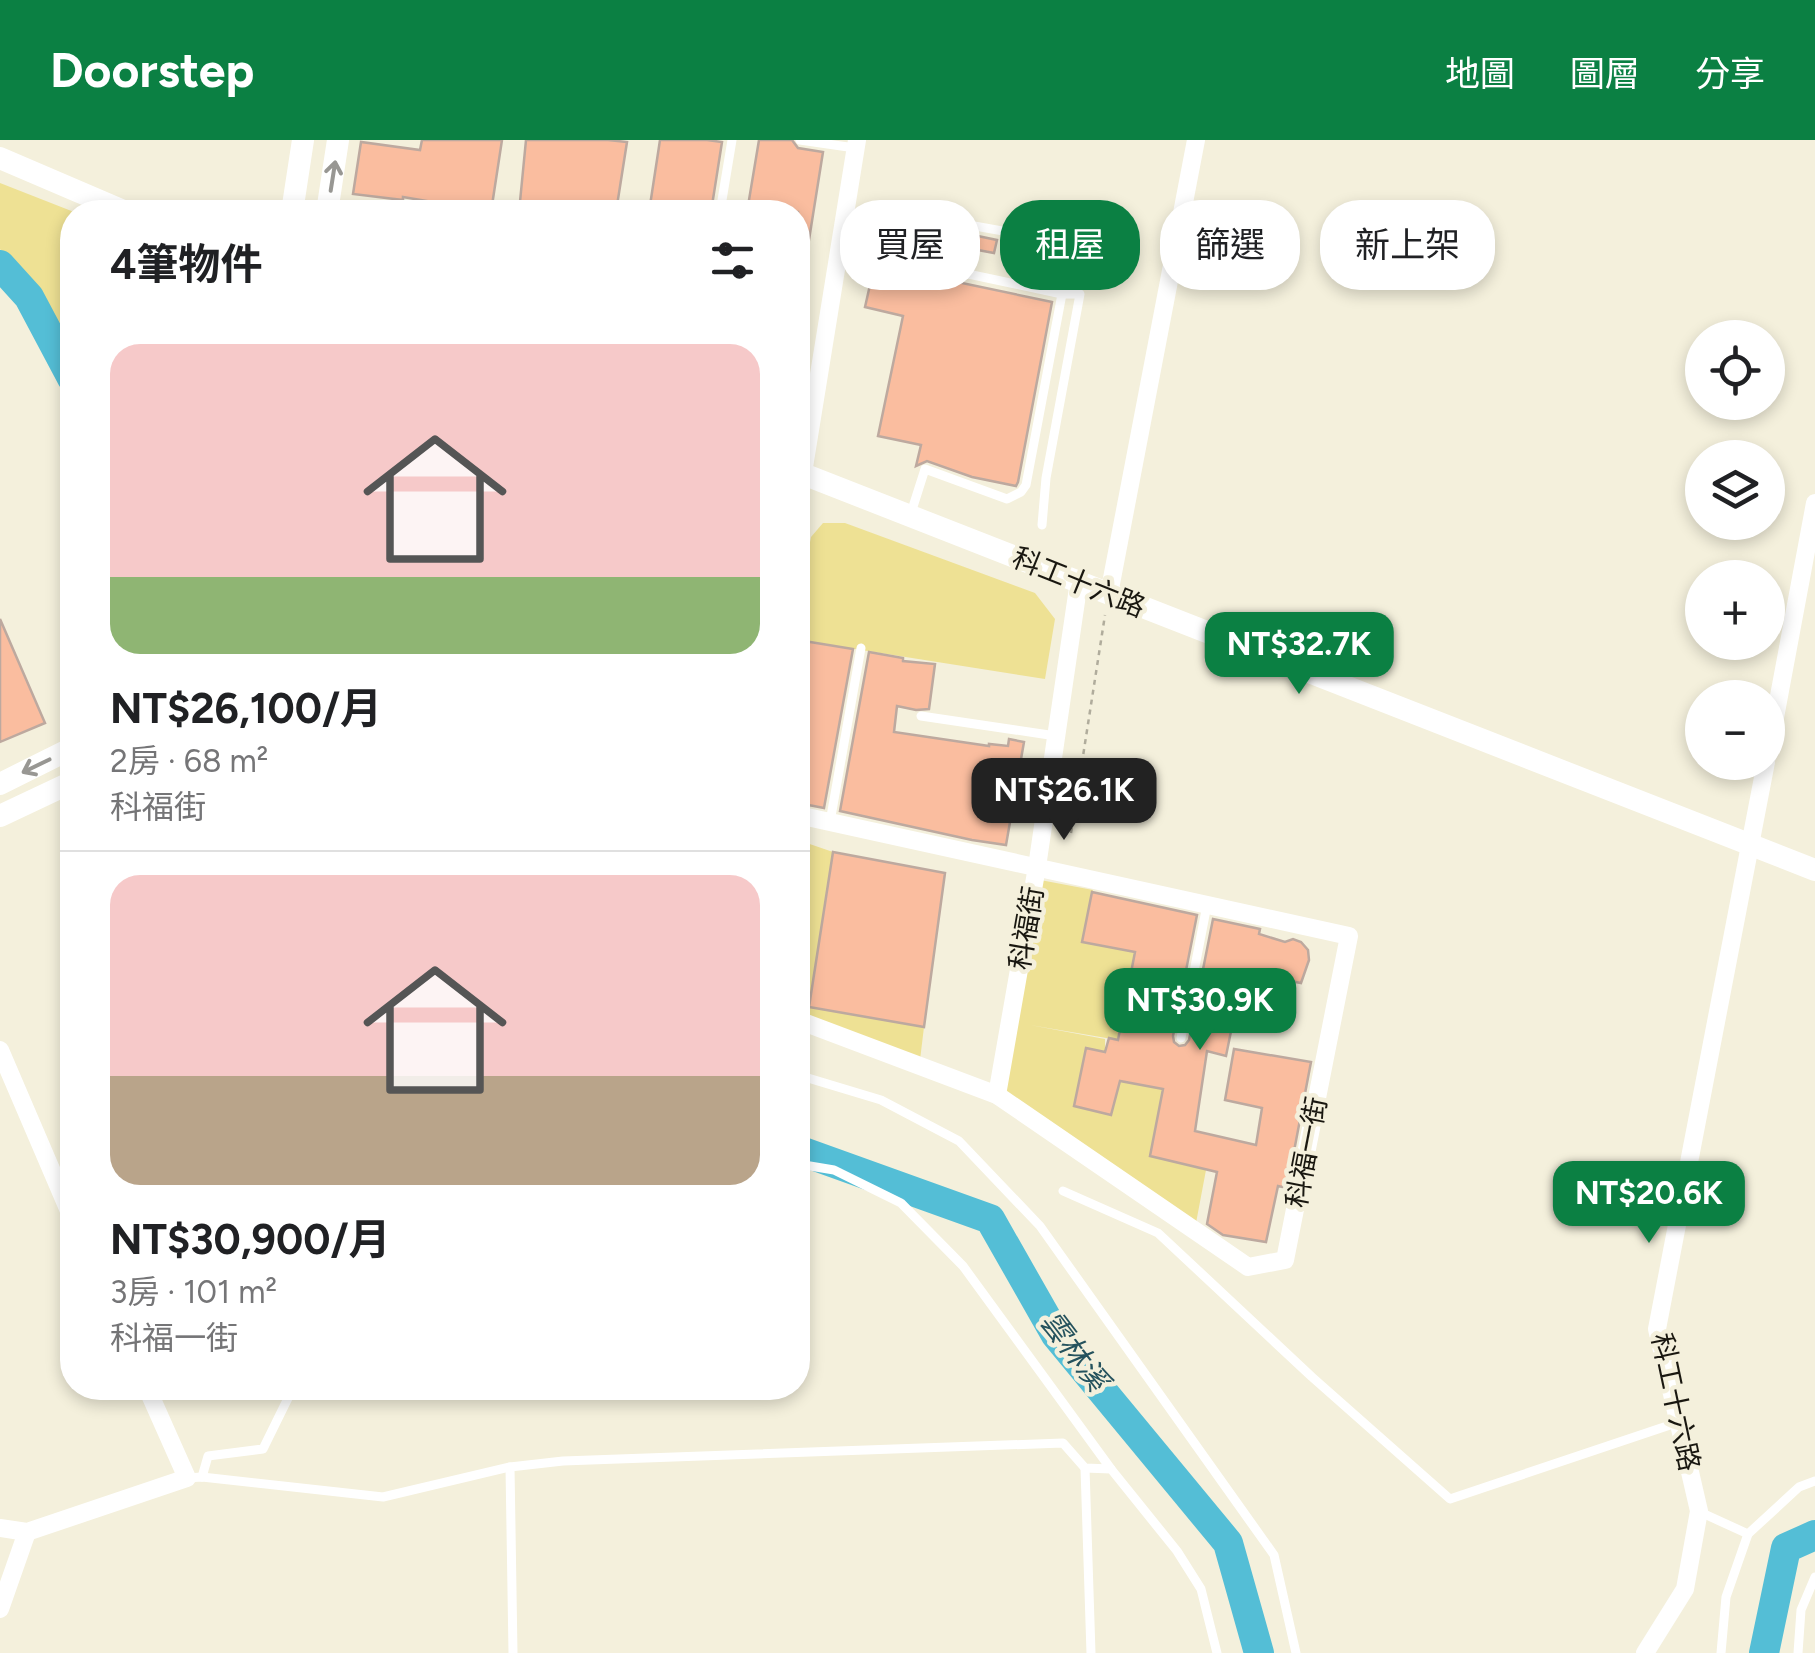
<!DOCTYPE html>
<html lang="zh-TW">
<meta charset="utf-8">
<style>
:root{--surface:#fff;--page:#f6f6f6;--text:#202124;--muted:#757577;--line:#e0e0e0;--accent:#0b8043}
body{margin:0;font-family:Figtree,"Noto Sans TC",sans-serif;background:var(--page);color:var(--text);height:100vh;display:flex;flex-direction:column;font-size:38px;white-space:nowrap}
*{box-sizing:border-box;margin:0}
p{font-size:32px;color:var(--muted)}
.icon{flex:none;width:55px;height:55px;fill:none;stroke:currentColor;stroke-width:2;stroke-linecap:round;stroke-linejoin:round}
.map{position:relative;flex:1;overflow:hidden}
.sheet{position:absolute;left:60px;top:60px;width:750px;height:1200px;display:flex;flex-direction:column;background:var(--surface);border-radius:40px;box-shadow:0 5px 15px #0003}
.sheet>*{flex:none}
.top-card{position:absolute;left:840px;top:60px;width:825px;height:90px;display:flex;gap:20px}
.fabs{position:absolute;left:1685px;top:180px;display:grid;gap:20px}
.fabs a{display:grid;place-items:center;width:100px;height:100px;border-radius:50%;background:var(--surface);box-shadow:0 5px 15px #0003;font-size:50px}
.price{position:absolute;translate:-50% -85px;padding:0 22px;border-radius:20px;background:var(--accent);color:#fff;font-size:32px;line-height:65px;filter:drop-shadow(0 2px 5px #0008)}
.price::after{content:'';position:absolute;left:50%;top:60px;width:30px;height:22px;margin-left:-15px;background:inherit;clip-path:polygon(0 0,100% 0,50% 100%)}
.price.on{background:#222;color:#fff}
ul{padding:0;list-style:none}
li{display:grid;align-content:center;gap:20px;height:530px;padding:0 50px}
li+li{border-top:2px solid var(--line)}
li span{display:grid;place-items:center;height:310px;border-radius:30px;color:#555}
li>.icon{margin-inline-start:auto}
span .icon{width:180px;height:180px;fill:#fffc;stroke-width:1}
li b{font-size:42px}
h2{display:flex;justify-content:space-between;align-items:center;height:120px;padding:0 50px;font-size:42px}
.tag{padding:0 35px;border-radius:40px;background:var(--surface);box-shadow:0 5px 15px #0003;font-size:35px;line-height:90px}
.tag.on{background:var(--accent);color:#fff}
header{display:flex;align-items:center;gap:60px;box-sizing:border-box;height:140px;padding:0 50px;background:var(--accent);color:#fff}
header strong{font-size:48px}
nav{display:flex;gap:55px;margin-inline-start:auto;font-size:35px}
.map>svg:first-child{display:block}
.green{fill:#eee194}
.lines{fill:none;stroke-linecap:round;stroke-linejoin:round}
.river{stroke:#54bed6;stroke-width:30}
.building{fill:#fabd9f;stroke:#bda99f;stroke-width:2.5}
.path{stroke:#b0ac9c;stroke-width:2.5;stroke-dasharray:5 5;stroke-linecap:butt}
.service{stroke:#fff;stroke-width:9}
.minor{stroke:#fff;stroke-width:18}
.tertiary{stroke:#fff;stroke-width:22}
.oneway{stroke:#989793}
.labels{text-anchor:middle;stroke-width:9;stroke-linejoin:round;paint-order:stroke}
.street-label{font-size:28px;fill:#191710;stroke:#f4f0dc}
.water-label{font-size:30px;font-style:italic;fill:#25525d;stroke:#f4f0dc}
</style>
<header>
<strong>Doorstep</strong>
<nav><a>地圖</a><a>圖層</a><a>分享</a></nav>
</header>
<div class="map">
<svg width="1815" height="1513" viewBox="0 0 1815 1513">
<rect width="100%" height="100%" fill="#f4f0dc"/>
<g class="green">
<polygon points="0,43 74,72 72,205 0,109"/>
<polygon points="823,383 845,383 1035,453 1055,479 1045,539 798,500 798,464 811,397"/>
<polygon points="798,700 833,712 809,867 924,887 920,920 798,875"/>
<polygon points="1035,739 1093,750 1082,801 1135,812 1118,900 1030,885 1105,899 1105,912 1086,909 1075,966 1120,941 1163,949 1151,1016 1206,1030 1196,1083 997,955"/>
</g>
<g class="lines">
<g class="river">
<polyline points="0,125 29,157 72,238"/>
<polyline points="798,1010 990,1079 1056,1195 1228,1403 1259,1513"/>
<polyline points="1764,1513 1786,1408 1815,1395"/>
</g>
</g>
<g class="building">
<polygon points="422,0 502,0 491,72 403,57 403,60 353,54 361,2 420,10"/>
<polygon points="526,0 608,0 627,2 616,72 519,72"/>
<polygon points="660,0 707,0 722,2 711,72 649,72"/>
<polygon points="759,0 792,0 798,8 823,12 805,125 798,124 798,72 747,72"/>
<polygon points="920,84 997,100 994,113 914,98 916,86"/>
<polygon points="875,123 900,128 900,130 1052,162 1018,342 1016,346 972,337 927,321 916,326 921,305 878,296 903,176 865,167"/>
<polygon points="0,479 45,583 0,602"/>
<polygon points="798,500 853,509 824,668 798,663"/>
<polygon points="869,512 903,518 903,521 935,524 929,569 916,570 897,566 894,592 989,606 989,604 1008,606 1009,599 1024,602 1006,705 972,700 840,671"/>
<polygon points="833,712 945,733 924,887 809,867"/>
<polygon points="1092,752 1197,775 1173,896 1174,902 1179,906 1185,905 1189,900 1213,779 1260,789 1259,794 1285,802 1293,799 1301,802 1308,810 1309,820 1301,843 1243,832 1226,916 1207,911 1195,991 1256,1005 1262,968 1225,960 1234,909 1311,922 1287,1048 1278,1046 1266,1102 1223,1095 1207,1084 1217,1032 1150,1016 1163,949 1120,941 1111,975 1074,966 1086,908 1105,912 1109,898 1118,900 1135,812 1082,802"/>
</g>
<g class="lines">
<polyline class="path" points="1071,693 1105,475"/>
<g class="service">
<polyline points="800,0 855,8"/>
<polyline points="720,72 732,0"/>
<polyline points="841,107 1062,154 1080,154 1046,338 1042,385"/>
<polyline points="902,120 909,81 919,76 1109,110"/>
<polyline points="911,373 925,329 1007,359 1021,352 1026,345 1062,154"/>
<polyline points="921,576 1056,596"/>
<polyline points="830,682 861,508"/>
<polyline points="1181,898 1207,765"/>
<polyline points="798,935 881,960 959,1001 1040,1086 1274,1415 1296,1513"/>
<polyline points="798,1024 834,1030 901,1063 963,1126 1111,1329"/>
<polyline points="1063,1051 1158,1093 1312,1237 1450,1359 1679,1282"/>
<polyline points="510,1327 513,1513"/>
<polyline points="1085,1328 1091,1513"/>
<polyline points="202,1337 208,1316 263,1309 293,1248"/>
<polyline points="187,1338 202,1337 383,1357 510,1327 563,1321 1063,1303 1085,1328 1111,1329 1177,1411 1201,1449 1217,1513"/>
<polyline points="1700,1372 1748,1394"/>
<polyline points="1721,1513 1726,1457 1748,1394 1799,1347 1815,1341"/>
<polyline points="1798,1513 1801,1470 1815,1437"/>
</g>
<g class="minor">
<polyline points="798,364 857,0"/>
<polyline points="1109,454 1196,0"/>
<polyline points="1768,615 1815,363"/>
<polyline points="798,675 1349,796 1285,1120 1248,1127 997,955 798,880"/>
<polyline points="0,910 72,1078"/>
<polyline points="997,955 1037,727 1079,441"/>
<polyline points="0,1388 27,1392 187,1338 147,1248"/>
<polyline points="0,1469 27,1392"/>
<polyline points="1645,1513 1685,1449 1699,1371 1657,1189 1766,622"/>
</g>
<g class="tertiary">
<polyline points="0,18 126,72"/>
<polyline points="292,72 303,0"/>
<polyline points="327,72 338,0"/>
<polyline points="798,332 1815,730"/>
<polyline points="0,644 72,608"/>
<polyline points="0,676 72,642"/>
</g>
</g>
<defs><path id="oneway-shaft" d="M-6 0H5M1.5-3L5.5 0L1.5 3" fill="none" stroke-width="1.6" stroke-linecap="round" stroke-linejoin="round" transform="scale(2.5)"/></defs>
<g class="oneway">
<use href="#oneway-shaft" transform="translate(333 36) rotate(-81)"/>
<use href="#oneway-shaft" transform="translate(36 626) rotate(154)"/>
</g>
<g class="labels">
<g class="street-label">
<text transform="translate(1079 442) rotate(22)" y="10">科工十六路</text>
<text transform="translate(1026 788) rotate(-80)" y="10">科福街</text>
<text transform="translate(1306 1012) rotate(-79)" y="10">科福一街</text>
<text transform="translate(1676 1262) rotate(78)" y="10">科工十六路</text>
</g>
<g class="water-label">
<text transform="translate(1074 1211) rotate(53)" y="10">雲林溪</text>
</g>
</g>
</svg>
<div class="fabs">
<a><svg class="icon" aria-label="locate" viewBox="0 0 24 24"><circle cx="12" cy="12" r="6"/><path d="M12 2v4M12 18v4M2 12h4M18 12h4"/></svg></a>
<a><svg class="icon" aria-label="layers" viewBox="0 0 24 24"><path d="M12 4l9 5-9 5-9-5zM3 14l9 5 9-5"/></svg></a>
<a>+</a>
<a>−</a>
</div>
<b class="price" style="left:1299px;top:557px">NT$32.7K</b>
<b class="price on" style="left:1064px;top:703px">NT$26.1K</b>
<b class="price" style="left:1200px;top:913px">NT$30.9K</b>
<b class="price" style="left:1649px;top:1106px">NT$20.6K</b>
<div class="top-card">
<a class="tag">買屋</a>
<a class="tag on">租屋</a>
<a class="tag">篩選</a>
<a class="tag">新上架</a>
</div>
<section class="sheet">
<h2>4筆物件<svg class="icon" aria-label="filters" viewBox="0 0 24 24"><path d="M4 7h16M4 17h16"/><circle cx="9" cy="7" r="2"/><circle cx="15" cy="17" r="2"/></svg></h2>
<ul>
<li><span style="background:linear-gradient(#f6c9c9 75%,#8fb573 0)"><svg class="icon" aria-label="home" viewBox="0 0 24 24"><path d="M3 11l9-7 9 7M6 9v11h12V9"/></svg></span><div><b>NT$26,100/月</b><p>2房 · 68 m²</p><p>科福街</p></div></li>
<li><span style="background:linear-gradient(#f6c9c9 65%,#b9a48a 0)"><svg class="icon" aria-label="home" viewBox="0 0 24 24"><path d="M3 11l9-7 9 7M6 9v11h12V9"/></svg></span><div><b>NT$30,900/月</b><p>3房 · 101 m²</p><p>科福一街</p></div></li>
</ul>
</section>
</div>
